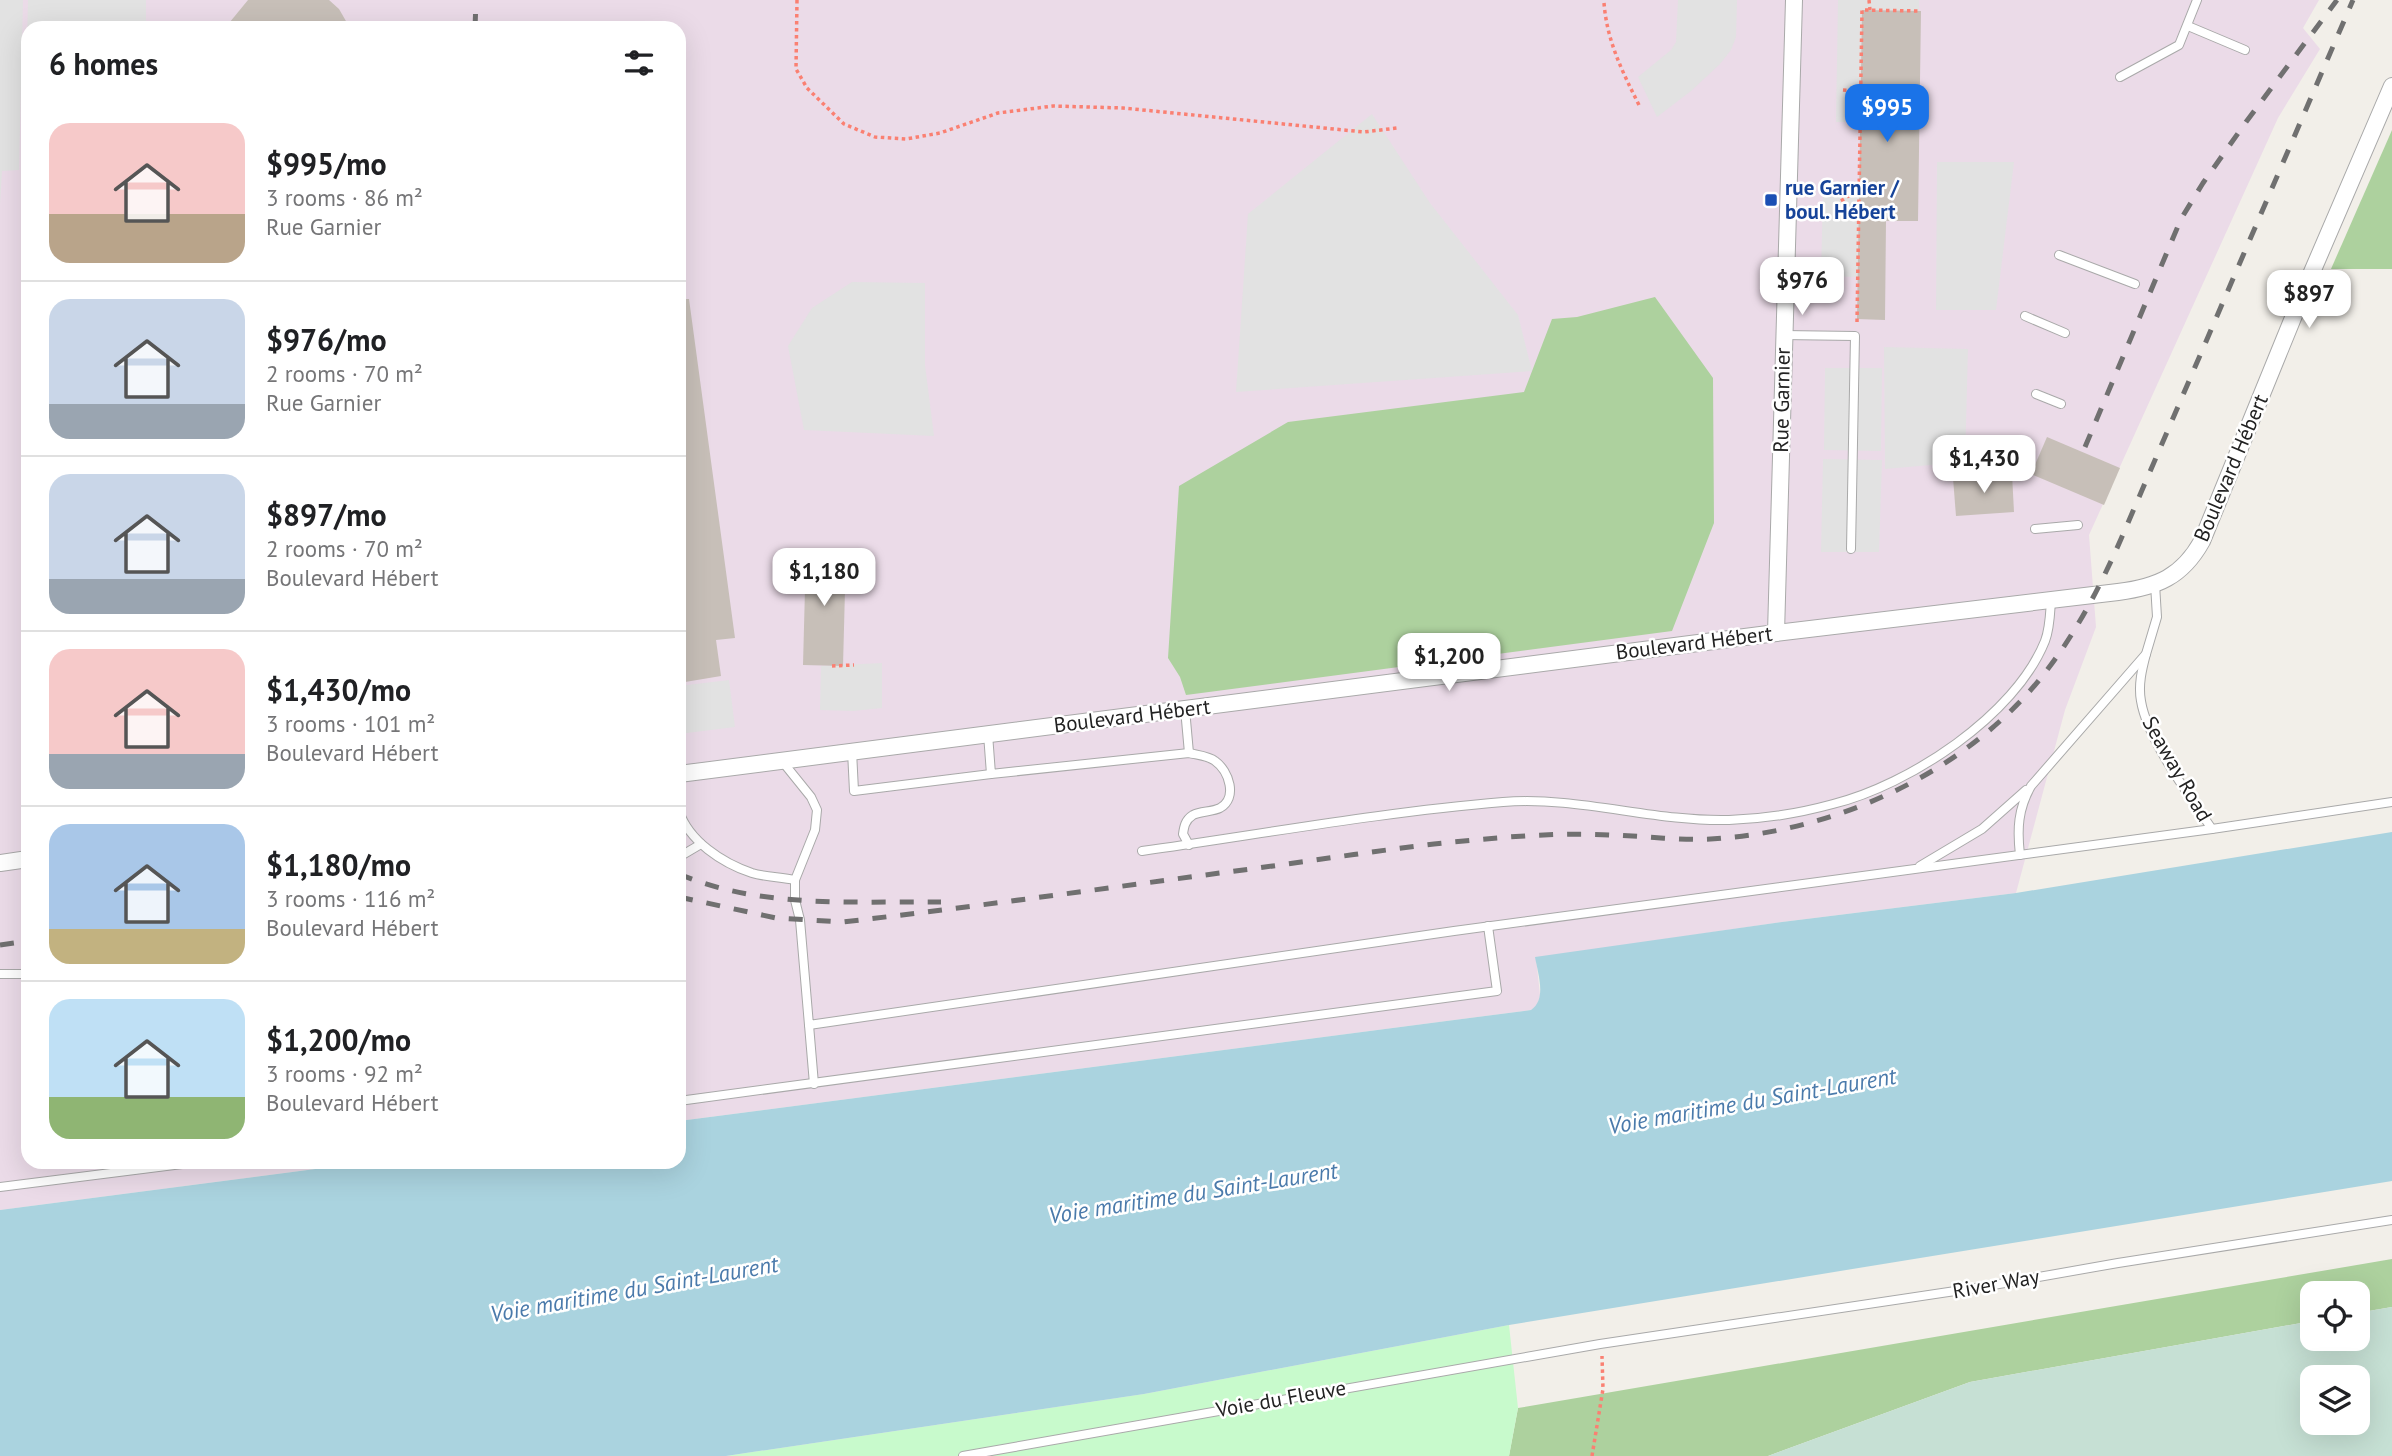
<!DOCTYPE html>
<meta charset="utf-8">
<style>
:root{--surface:#fff;--page:#f2f2f2;--text:#202124;--muted:#757577;--line:#e0e0e0;--accent:#1a73e8}
body{margin:0;font-family:"PT Sans",sans-serif;background:var(--page);color:var(--text);height:100vh;display:flex;flex-direction:column;font-size:26px;white-space:nowrap}
*{box-sizing:border-box;margin:0}
p{font-size:23px;color:var(--muted)}
.icon{flex:none;width:38px;height:38px;fill:none;stroke:currentColor;stroke-width:2;stroke-linecap:round;stroke-linejoin:round}
.map{position:relative;flex:1;overflow:hidden}
.drawer{position:absolute;left:21px;top:21px;width:665px;height:1148px;display:flex;flex-direction:column;background:var(--surface);border-radius:21px;box-shadow:0 7px 28px #0002}
.drawer>*{flex:none}
.fabs{position:absolute;left:2300px;top:1281px;display:grid;gap:14px}
.fabs a{display:grid;place-items:center;width:70px;height:70px;border-radius:14px;background:var(--surface);box-shadow:0 7px 28px #0002;font-size:35px}
.price{position:absolute;translate:-50% -60px;padding:0 16px;border-radius:14px;background:#fff;color:#222;font-size:23px;line-height:46px;filter:drop-shadow(0 2px 4px #0008)}
.price::after{content:'';position:absolute;left:50%;top:42px;width:21px;height:16px;margin-left:-10px;background:inherit;clip-path:polygon(0 0,100% 0,50% 100%)}
.price.selected{background:var(--accent);color:#fff}
ul{padding:0;list-style:none}
li{display:flex;align-items:center;gap:21px;height:175px;padding:0 28px}
li+li{border-top:2px solid var(--line)}
li span{display:grid;place-items:center;flex:none;width:196px;height:140px;border-radius:21px;color:#555}
li>.icon{margin-inline-start:auto}
span .icon{width:84px;height:84px;fill:#fffc;stroke-width:1}
li b{font-size:30px}
h2{display:flex;justify-content:space-between;align-items:center;height:84px;padding:0 28px;font-size:30px}
.map>svg:first-child{display:block}
.industrial{fill:#ebdbe8}
.forest{fill:#add19e}
.wetland{fill:#c6e0d4;fill-rule:evenodd}
.park{fill:#c8facc}
.parking{fill:#e2e2e2}
.water{fill:#aad3df}
.building{fill:#c7bfb8}
.lines{fill:none;stroke-linecap:round;stroke-linejoin:round}
.service-casing{stroke:#a9a9a9;stroke-width:10}
.minor-casing{stroke:#a9a9a9;stroke-width:18}
.path{stroke:#fa8072;stroke-width:3.5;stroke-dasharray:3.5 3.5;stroke-linecap:butt}
.service{stroke:#fff;stroke-width:8}
.minor{stroke:#fff;stroke-width:16}
.rail{stroke:#707070;stroke-width:5;stroke-dasharray:14 14;stroke-linecap:butt}
.transit-dot{fill:#1a4fb4;stroke:#fff;stroke-width:2.5}
.labels{text-anchor:middle;stroke-width:5;stroke-linejoin:round;paint-order:stroke}
.transit-label{font-size:21px;font-weight:bold;fill:#164399;stroke:#fff;text-anchor:start}
.street-label{font-size:21px;fill:#222;stroke:#fff}
.water-label{font-size:23px;font-style:italic;fill:#4a7aab;stroke:#fff}
</style>
<div class="map">
<svg width="2392" height="1456" viewBox="0 0 2392 1456">
<rect width="100%" height="100%" fill="#f2efe9"/>
<polygon class="industrial" points="0,0 2319,0 2303,28 2320,49 2278,118 2089,535 2096,627 2065,710 2016,893 1782,922 1536,958 1540,995 1537,1006 1531,1010 679,1121 679,28 28,28 28,1162 369,1162 0,1210"/>
<g class="forest">
<polygon points="2392,130 2392,269 2331,269"/>
<polygon points="1655,297 1713,378 1714,523 1672,631 1186,695 1180,677 1168,658 1179,486 1288,422 1524,392 1552,319 1577,317"/>
<polygon points="2392,1259 2392,1307 2357,1313 2357,1293 2312,1293 2312,1321 1970,1382 1768,1456 1509,1456 1518,1408"/>
</g>
<path class="wetland" d="M2392 1307V1456H1768L1970 1382 2312 1321V1339H2357V1313ZM2312 1377H2357V1423H2312Z"/>
<polygon class="park" points="1509,1325 1518,1408 1509,1456 726,1456 1144,1394"/>
<g class="parking">
<polygon points="0,0 23,0 19,170 2,171 0,205"/>
<polygon points="28,0 146,0 146,28 28,28 28,170 24,171"/>
<polygon points="1678,0 1737,0 1736,37 1731,50 1720,64 1691,91 1657,117 1638,77 1671,50 1676,42"/>
<polygon points="1838,0 1919,0 1919,11 1862,10 1860,122 1836,122"/>
<polygon points="1372,114 1430,203 1518,315 1532,371 1236,392 1248,214"/>
<polygon points="1937,162 2014,162 1996,310 1936,310"/>
<polygon points="1823,189 1859,189 1858,277 1821,276"/>
<polygon points="852,282 925,283 925,365 934,436 804,430 788,346 812,308"/>
<polygon points="1884,347 1968,349 1965,462 1885,469"/>
<polygon points="1825,368 1882,368 1881,451 1824,450"/>
<polygon points="1823,459 1882,460 1879,552 1821,552"/>
<polygon points="882,663 882,708 853,711 820,710 821,666"/>
<polygon points="729,680 735,727 679,734 679,686"/>
</g>
<path class="water" d="M2392 832V1181L1509 1325 1144 1394 726 1456H0V1210L369 1162H679V1121L1531 1010C1547 999 1538 974 1535 957L1782 922 2016 893Z"/>
<g class="building">
<polygon points="248,0 329,0 339,9 350,28 225,28"/>
<polygon points="1862,10 1921,11 1918,221 1886,221 1885,320 1857,319"/>
<polygon points="679,299 689,299 735,638 716,640 721,676 679,683"/>
<polygon points="2047,437 2120,468 2104,505 2031,474"/>
<polygon points="2012,474 2014,512 1956,516 1953,478"/>
<polygon points="806,551 846,552 843,666 803,665"/>
</g>
<g class="lines">
<g class="service-casing">
<g id="service">
<polyline points="2188,26 2245,50"/>
<polyline points="2120,77 2179,45 2197,0"/>
<polyline points="2059,255 2135,284"/>
<polyline points="2025,316 2065,333"/>
<polyline points="1783,335 1855,336 1851,549"/>
<polyline points="2036,394 2061,404"/>
<polyline points="2035,529 2078,525"/>
<path d="M2146 654C2142 669 2138 685 2141 701 2147 739 2190 797 2212 829L2392 802"/>
<polyline points="1185,709 1189,753"/>
<path d="M988 734 991 774 1189 753C1197 755 1209 756 1215 761 1229 771 1238 798 1220 808 1212 812 1201 811 1193 815 1185 820 1184 827 1183 834L1189 845"/>
<polyline points="852,751 854,791 991,774"/>
<polyline points="782,761 811,797 817,810 815,830 795,880 795,900 800,920 809,1025 1454,931 2212,829"/>
<path d="M679 811C689 841 722 863 752 873 765 877 781 877 795 880"/>
<path d="M1142 851C1262 834 1383 812 1503 802 1579 796 1653 822 1729 820 1763 819 1800 813 1833 804 1909 785 2015 716 2045 641 2050 628 2050 614 2051 600"/>
<path d="M2020 855C2017 829 2018 809 2031 786L2146 654 2157 617 2155 584"/>
<polyline points="679,857 701,844"/>
<polyline points="1920,866 1982,829 2026,790"/>
<polyline points="0,974 28,974"/>
<polyline points="809,1025 814,1084"/>
<polyline points="679,1101 1497,991 1488,926"/>
<polyline points="0,1187 198,1162"/>
<polyline points="963,1456 1600,1344 1982,1287 2118,1263 2392,1220"/>
</g>
</g>
<g class="minor-casing">
<g id="minor">
<polyline points="1776,633 1794,0"/>
<path d="M679 774 1776 633 2118 592C2157 587 2182 577 2202 541L2306 286 2392 86"/>
<polyline points="0,863 28,859"/>
</g>
</g>
<g class="path">
<polyline points="797,0 796,69 807,88 844,124 875,137 906,139 940,133 998,113 1053,106 1123,108 1364,132 1397,128"/>
<polyline points="1869,0 1870,10"/>
<path d="M1604 3C1607 41 1622 71 1639 105"/>
<polyline points="1843,90 1861,91"/>
<polyline points="1841,201 1859,189"/>
<polyline points="1857,322 1862,10 1919,11"/>
<polyline points="832,666 854,665"/>
<polyline points="1592,1456 1603,1389 1602,1356"/>
</g>
<use href="#service" class="service"/>
<use href="#minor" class="minor"/>
<g class="rail">
<polyline points="475,28 476,0"/>
<polyline points="2085,447 2181,219 2203,183 2246,122 2337,0"/>
<path d="M679 874C761 909 854 901 941 902"/>
<path d="M679 897 776 918 843 922C982 906 1120 886 1258 868 1317 860 1375 851 1434 844 1492 838 1552 832 1611 835 1648 836 1687 842 1724 838 1843 828 1969 770 2044 674 2076 633 2100 587 2121 539L2353 0"/>
<polyline points="0,945 28,941"/>
</g>
</g>
<rect class="transit-dot" x="1764" y="193" width="14" height="14" rx="3.5"/>
<g class="labels">
<g class="transit-label">
<text x="1785" y="195">rue Garnier /<tspan x="1785" dy="24">boul. Hébert</tspan></text>
</g>
<g class="street-label">
<text transform="translate(1782 400) rotate(-89)" y="7">Rue Garnier</text>
<text transform="translate(2231 468) rotate(-67)" y="7">Boulevard Hébert</text>
<text transform="translate(1694 643) rotate(-7)" y="7">Boulevard Hébert</text>
<text transform="translate(1132 716) rotate(-7)" y="7">Boulevard Hébert</text>
<text transform="translate(2177 769) rotate(60)" y="7">Seaway Road</text>
<text transform="translate(1996 1284) rotate(-10)" y="7">River Way</text>
<text transform="translate(1281 1399) rotate(-10)" y="7">Voie du Fleuve</text>
</g>
<g class="water-label">
<text transform="translate(1752 1101) rotate(-10)" y="8">Voie maritime du Saint-Laurent</text>
<text transform="translate(1193 1193) rotate(-9)" y="8">Voie maritime du Saint-Laurent</text>
<text transform="translate(634 1289) rotate(-10)" y="8">Voie maritime du Saint-Laurent</text>
</g>
</g>
</svg>
<div class="fabs">
<a><svg class="icon" aria-label="locate" viewBox="0 0 24 24"><circle cx="12" cy="12" r="6"/><path d="M12 2v4M12 18v4M2 12h4M18 12h4"/></svg></a>
<a><svg class="icon" aria-label="layers" viewBox="0 0 24 24"><path d="M12 4l9 5-9 5-9-5zM3 14l9 5 9-5"/></svg></a>
</div>
<b class="price selected" style="left:1887px;top:144px">$995</b>
<b class="price" style="left:1802px;top:317px">$976</b>
<b class="price" style="left:2309px;top:330px">$897</b>
<b class="price" style="left:1984px;top:495px">$1,430</b>
<b class="price" style="left:824px;top:608px">$1,180</b>
<b class="price" style="left:1449px;top:693px">$1,200</b>
<section class="drawer">
<h2>6 homes<svg class="icon" aria-label="filters" viewBox="0 0 24 24"><path d="M4 7h16M4 17h16"/><circle cx="9" cy="7" r="2"/><circle cx="15" cy="17" r="2"/></svg></h2>
<ul>
<li><span style="background:linear-gradient(#f6c9c9 65%,#b9a48a 0)"><svg class="icon" aria-label="home" viewBox="0 0 24 24"><path d="M3 11l9-7 9 7M6 9v11h12V9"/></svg></span><div><b>$995/mo</b><p>3 rooms · 86 m²</p><p>Rue Garnier</p></div></li>
<li><span style="background:linear-gradient(#c9d6e8 75%,#9aa5b1 0)"><svg class="icon" aria-label="home" viewBox="0 0 24 24"><path d="M3 11l9-7 9 7M6 9v11h12V9"/></svg></span><div><b>$976/mo</b><p>2 rooms · 70 m²</p><p>Rue Garnier</p></div></li>
<li><span style="background:linear-gradient(#c9d6e8 75%,#9aa5b1 0)"><svg class="icon" aria-label="home" viewBox="0 0 24 24"><path d="M3 11l9-7 9 7M6 9v11h12V9"/></svg></span><div><b>$897/mo</b><p>2 rooms · 70 m²</p><p>Boulevard Hébert</p></div></li>
<li><span style="background:linear-gradient(#f6c9c9 75%,#9aa5b1 0)"><svg class="icon" aria-label="home" viewBox="0 0 24 24"><path d="M3 11l9-7 9 7M6 9v11h12V9"/></svg></span><div><b>$1,430/mo</b><p>3 rooms · 101 m²</p><p>Boulevard Hébert</p></div></li>
<li><span style="background:linear-gradient(#a9c7e8 75%,#c2b280 0)"><svg class="icon" aria-label="home" viewBox="0 0 24 24"><path d="M3 11l9-7 9 7M6 9v11h12V9"/></svg></span><div><b>$1,180/mo</b><p>3 rooms · 116 m²</p><p>Boulevard Hébert</p></div></li>
<li><span style="background:linear-gradient(#bfe0f5 70%,#8fb573 0)"><svg class="icon" aria-label="home" viewBox="0 0 24 24"><path d="M3 11l9-7 9 7M6 9v11h12V9"/></svg></span><div><b>$1,200/mo</b><p>3 rooms · 92 m²</p><p>Boulevard Hébert</p></div></li>
</ul>
</section>
</div>
